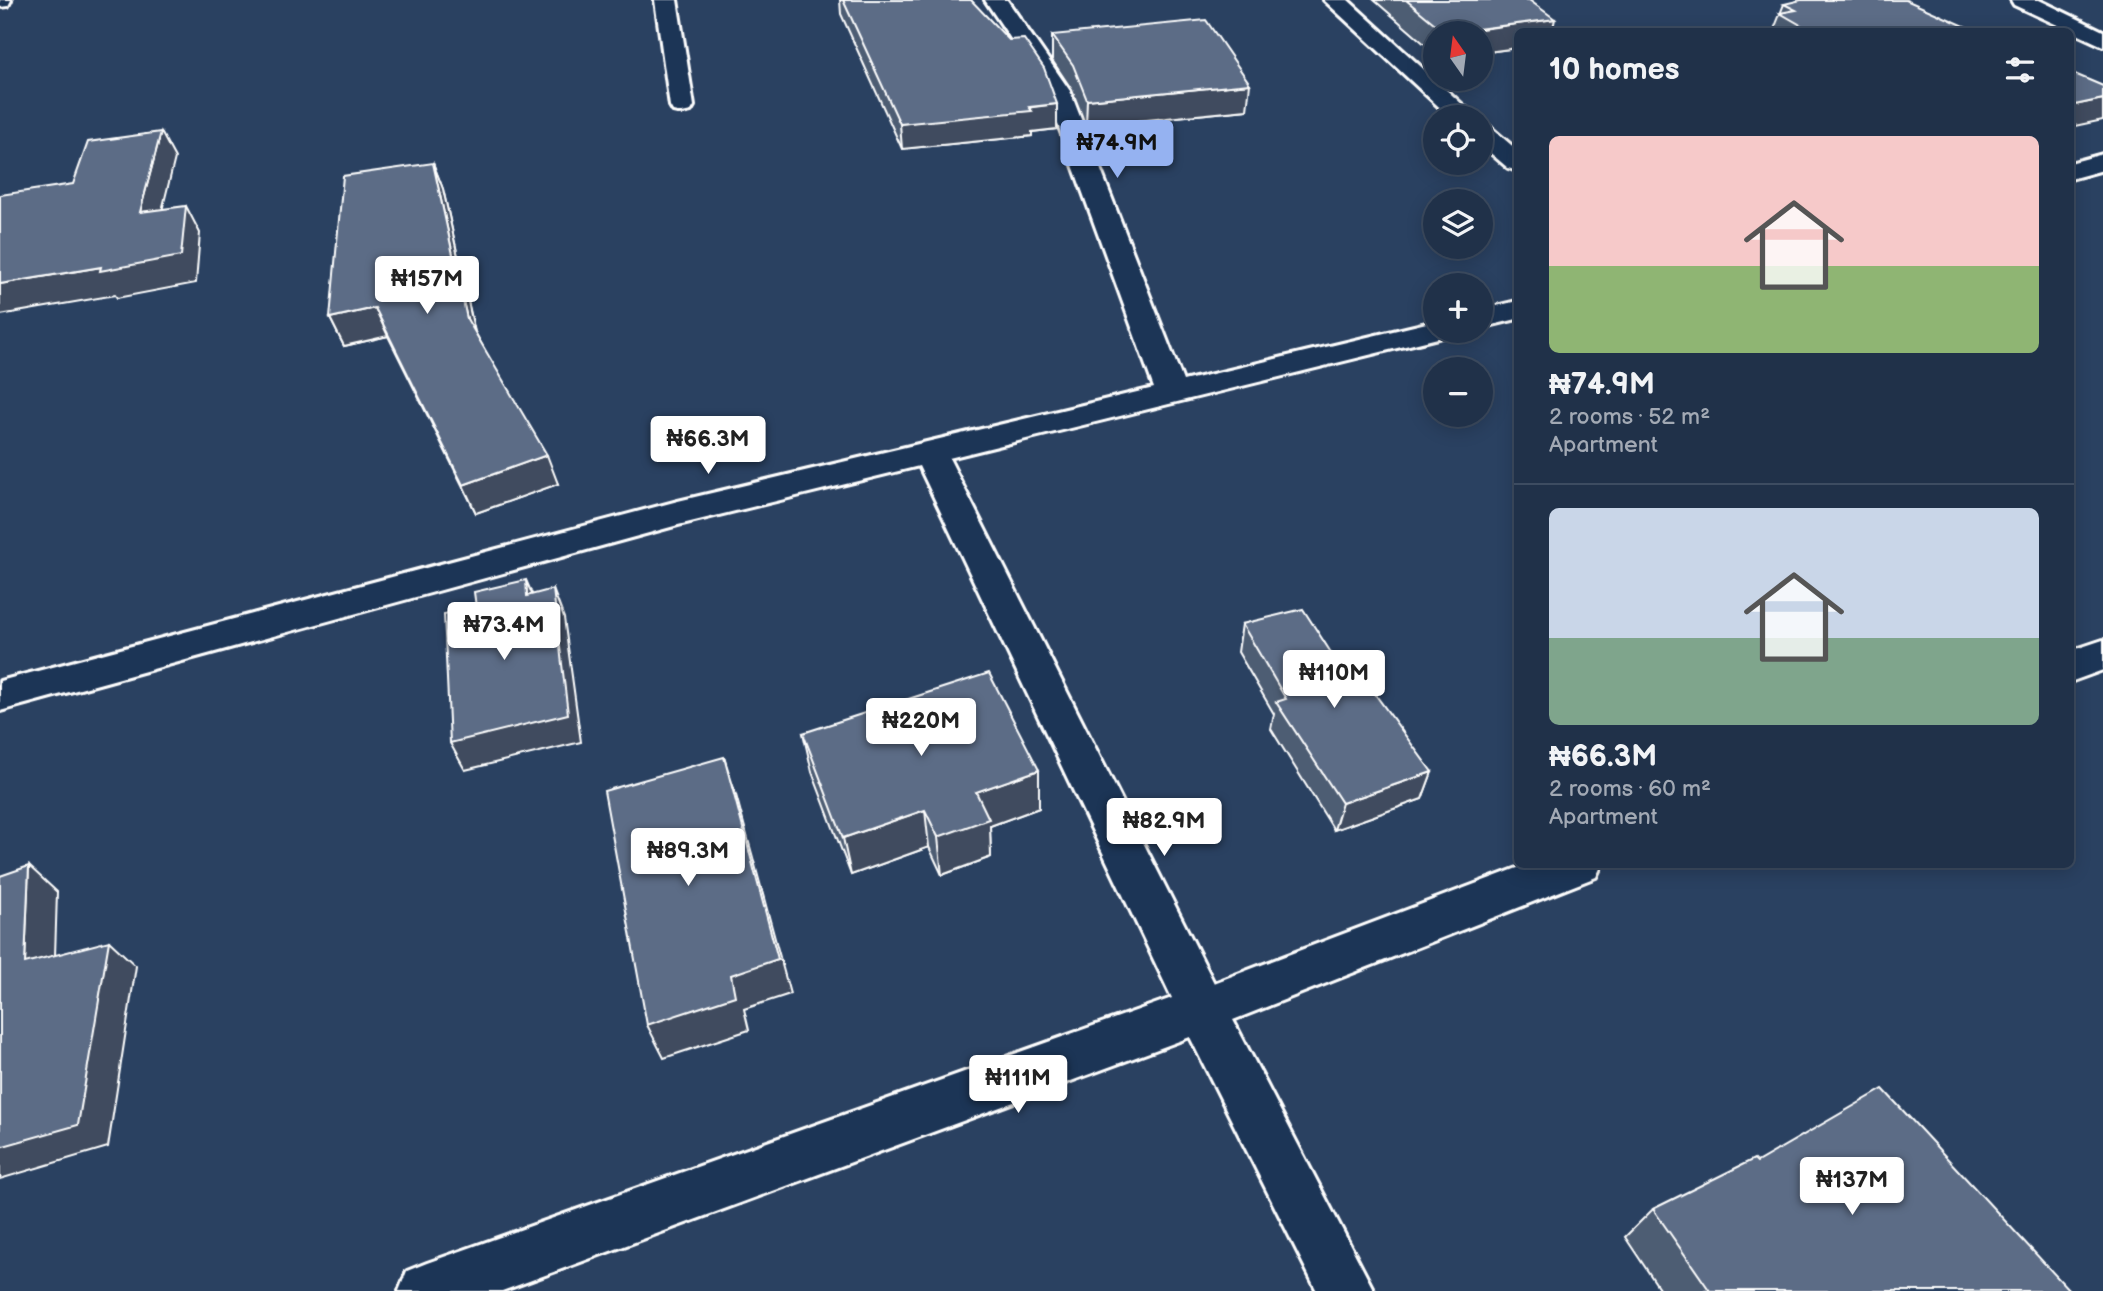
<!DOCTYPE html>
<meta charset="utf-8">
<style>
:root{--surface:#203149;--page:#2d3d53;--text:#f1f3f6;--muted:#a2a9b4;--line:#3d4c61;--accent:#95b2f1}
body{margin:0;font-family:"Balsamiq Sans",sans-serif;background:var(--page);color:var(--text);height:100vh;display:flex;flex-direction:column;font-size:26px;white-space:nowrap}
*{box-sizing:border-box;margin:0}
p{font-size:23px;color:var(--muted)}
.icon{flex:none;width:38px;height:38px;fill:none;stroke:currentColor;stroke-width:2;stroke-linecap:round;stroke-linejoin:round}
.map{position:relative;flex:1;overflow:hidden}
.sheet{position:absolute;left:1514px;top:28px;width:560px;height:840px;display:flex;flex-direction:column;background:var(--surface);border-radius:10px;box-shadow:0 4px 18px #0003,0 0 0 2px var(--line)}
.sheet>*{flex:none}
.needle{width:46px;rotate:346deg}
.tools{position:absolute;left:1423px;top:21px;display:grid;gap:14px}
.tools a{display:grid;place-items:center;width:70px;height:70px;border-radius:50%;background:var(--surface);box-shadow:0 4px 18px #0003,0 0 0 2px var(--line);font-size:35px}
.price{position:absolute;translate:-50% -60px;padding:0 16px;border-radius:7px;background:#fff;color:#222;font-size:23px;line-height:46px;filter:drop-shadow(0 2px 4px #0008)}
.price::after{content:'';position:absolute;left:50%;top:42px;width:21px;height:16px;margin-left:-10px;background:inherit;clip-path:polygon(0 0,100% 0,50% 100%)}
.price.on{background:var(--accent);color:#111}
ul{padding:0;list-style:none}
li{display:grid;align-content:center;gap:14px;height:371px;padding:0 35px}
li+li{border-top:2px solid var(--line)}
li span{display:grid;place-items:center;height:217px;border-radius:10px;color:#555}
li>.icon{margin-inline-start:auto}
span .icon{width:126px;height:126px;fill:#fffc;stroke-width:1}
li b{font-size:30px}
h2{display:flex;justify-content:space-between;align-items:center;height:84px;padding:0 35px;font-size:30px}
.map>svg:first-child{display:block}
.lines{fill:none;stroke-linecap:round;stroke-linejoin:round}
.minor-casing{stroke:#fff;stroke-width:6}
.minor{fill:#1d3557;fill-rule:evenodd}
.wall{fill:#4e5d73;stroke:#fff;stroke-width:2}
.shaded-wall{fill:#404c5e;stroke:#fff;stroke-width:2}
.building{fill:#5b6c86;stroke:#fff;stroke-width:2}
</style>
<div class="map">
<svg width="2103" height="1291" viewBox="0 0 2103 1291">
<rect width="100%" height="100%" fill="#2a4161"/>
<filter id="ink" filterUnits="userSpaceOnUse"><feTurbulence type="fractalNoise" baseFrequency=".0143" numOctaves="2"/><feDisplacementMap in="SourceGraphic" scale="14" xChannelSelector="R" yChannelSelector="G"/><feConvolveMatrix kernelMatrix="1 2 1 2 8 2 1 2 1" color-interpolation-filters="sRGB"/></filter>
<g filter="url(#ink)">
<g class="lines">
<g class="minor-casing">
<g id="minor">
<polygon points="0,0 11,0 8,6 0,7"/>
<polygon points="655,0 677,0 694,106 691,111 682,113 673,111 670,106"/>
<polygon points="985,0 1007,0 1070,91 1183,381 1435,321 1435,331 1450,331 1446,336 949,458 1214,983 1528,864 1602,864 1596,877 1233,1020 1374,1291 1317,1291 1190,1037 502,1291 399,1291 407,1271 427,1263 1172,998 919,466 678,525 0,711 0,681 678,501 1154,388 1046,91"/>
<polygon points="1324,0 1348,0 1476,117 1450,117"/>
<polygon points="2011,0 2039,0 2103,31 2103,46 2014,5"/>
<polygon points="1480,124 1489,126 1517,150 1517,171 1508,168 1480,144"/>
<polygon points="2103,154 2103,170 2070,179 2070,163"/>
<polygon points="1517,301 1517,319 1480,328 1480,310"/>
<polygon points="2103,640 2103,670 2070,682 2070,651"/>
</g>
</g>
<use href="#minor" class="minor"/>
</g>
<g class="wall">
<polygon points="840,0 971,0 1057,129 1032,132 1032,136 902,149 841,14"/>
<polygon points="1374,0 1529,0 1517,48 1480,53 1480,33 1435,33 1435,53"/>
<polygon points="1784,4 1978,32 1773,32"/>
<polygon points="1052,35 1247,110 1086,126 1072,90 1052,60"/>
<polygon points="433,163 443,189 475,332 558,484 476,513 388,336 344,346 330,318"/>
<polygon points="1242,624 1348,679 1432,772 1422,799 1334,830 1271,729 1274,714 1238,652"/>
<polygon points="803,733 1039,770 1039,808 990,826 991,857 942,875 929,847 851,875 812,772"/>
<polygon points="1757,1162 2070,1291 1661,1291 1625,1237 1653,1209"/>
</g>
<g class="shaded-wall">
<polygon points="1555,19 1552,32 1517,32 1517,48 1480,53 1480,33 1452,33"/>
<polygon points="1250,84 1247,110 1086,126 1087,100"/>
<polygon points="2103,99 2103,120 2070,127 2070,106"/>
<polygon points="1057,104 1057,129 1032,132 1032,136 902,149 900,124"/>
<polygon points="161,132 175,158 155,239 140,212"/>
<polygon points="433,163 443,189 478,347 467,319"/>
<polygon points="186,206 200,233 196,283 117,298 115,295 0,315 0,284 101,267"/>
<polygon points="375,308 388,336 344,346 330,318"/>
<polygon points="547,455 558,484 476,513 463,485"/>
<polygon points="526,580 538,608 527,596"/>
<polygon points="553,589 564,618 581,742 465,770 450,743"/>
<polygon points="724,757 736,795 790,994 744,1009 749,1030 664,1058 647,1025 731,975"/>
<polygon points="1039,770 1039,808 990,826 991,857 942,875 938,837 976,792"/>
<polygon points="1432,772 1422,799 1334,830 1342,803"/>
<polygon points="925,810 929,847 851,875 843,838"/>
<polygon points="29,866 57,892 54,988 25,963"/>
<polygon points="109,941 136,966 108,1147 0,1179 0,1147"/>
</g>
<g class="building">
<polygon points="843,0 971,0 1009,40 1024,39 1044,68 1057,104 1029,107 1032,111 900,124"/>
<polygon points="1406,0 1529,0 1555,19 1446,33"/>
<polygon points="1801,0 1906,0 1978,32 1813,32 1780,13 1796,10 1784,4"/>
<polygon points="1206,20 1250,84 1087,100 1073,65 1052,35"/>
<polygon points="2070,72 2103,86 2103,99 2070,106"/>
<polygon points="161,132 140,212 186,206 181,256 100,271 101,267 0,284 0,195 73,184 88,142"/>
<polygon points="433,163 467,319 547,455 463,485 375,308 330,318 343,176"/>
<polygon points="526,580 527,596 553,589 568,714 450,743 444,614 476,607 474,592"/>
<polygon points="1303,609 1348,679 1361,675 1432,772 1342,803 1276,702 1286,699 1242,624"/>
<polygon points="989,673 1039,770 976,792 989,819 938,837 925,810 843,838 803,733"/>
<polygon points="724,757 778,959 731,975 735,996 647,1025 604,791"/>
<polygon points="29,866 25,963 109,941 78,1125 0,1147 0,876"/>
<polygon points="1883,1089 2070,1291 1710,1291 1653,1209 1754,1159 1757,1162"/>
</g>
</g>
</svg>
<div class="tools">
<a><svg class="needle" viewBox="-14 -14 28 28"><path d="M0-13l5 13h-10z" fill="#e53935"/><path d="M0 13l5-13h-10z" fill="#a2a9b4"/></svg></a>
<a><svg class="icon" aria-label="locate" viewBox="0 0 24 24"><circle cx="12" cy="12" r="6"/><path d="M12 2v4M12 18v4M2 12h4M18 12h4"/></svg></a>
<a><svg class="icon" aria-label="layers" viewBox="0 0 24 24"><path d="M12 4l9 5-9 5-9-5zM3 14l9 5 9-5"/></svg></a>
<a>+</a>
<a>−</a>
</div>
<b class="price on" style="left:1117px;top:180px">₦74.9M</b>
<b class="price" style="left:427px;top:316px">₦157M</b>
<b class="price" style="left:708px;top:476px">₦66.3M</b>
<b class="price" style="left:504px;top:662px">₦73.4M</b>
<b class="price" style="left:1334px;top:710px">₦110M</b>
<b class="price" style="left:921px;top:758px">₦220M</b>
<b class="price" style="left:1164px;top:858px">₦82.9M</b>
<b class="price" style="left:688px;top:888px">₦89.3M</b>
<b class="price" style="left:1018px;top:1115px">₦111M</b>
<b class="price" style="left:1852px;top:1217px">₦137M</b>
<section class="sheet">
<h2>10 homes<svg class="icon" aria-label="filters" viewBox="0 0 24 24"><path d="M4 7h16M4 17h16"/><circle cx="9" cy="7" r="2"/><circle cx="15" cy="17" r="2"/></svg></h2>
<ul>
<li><span style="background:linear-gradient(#f6c9c9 60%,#8fb573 0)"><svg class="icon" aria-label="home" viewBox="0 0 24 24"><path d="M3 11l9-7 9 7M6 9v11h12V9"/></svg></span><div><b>₦74.9M</b><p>2 rooms · 52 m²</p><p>Apartment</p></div></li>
<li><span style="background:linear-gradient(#c9d6e8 60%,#7fa58c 0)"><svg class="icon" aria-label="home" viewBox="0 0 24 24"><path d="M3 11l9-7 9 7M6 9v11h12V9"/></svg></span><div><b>₦66.3M</b><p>2 rooms · 60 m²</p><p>Apartment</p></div></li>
</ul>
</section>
</div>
